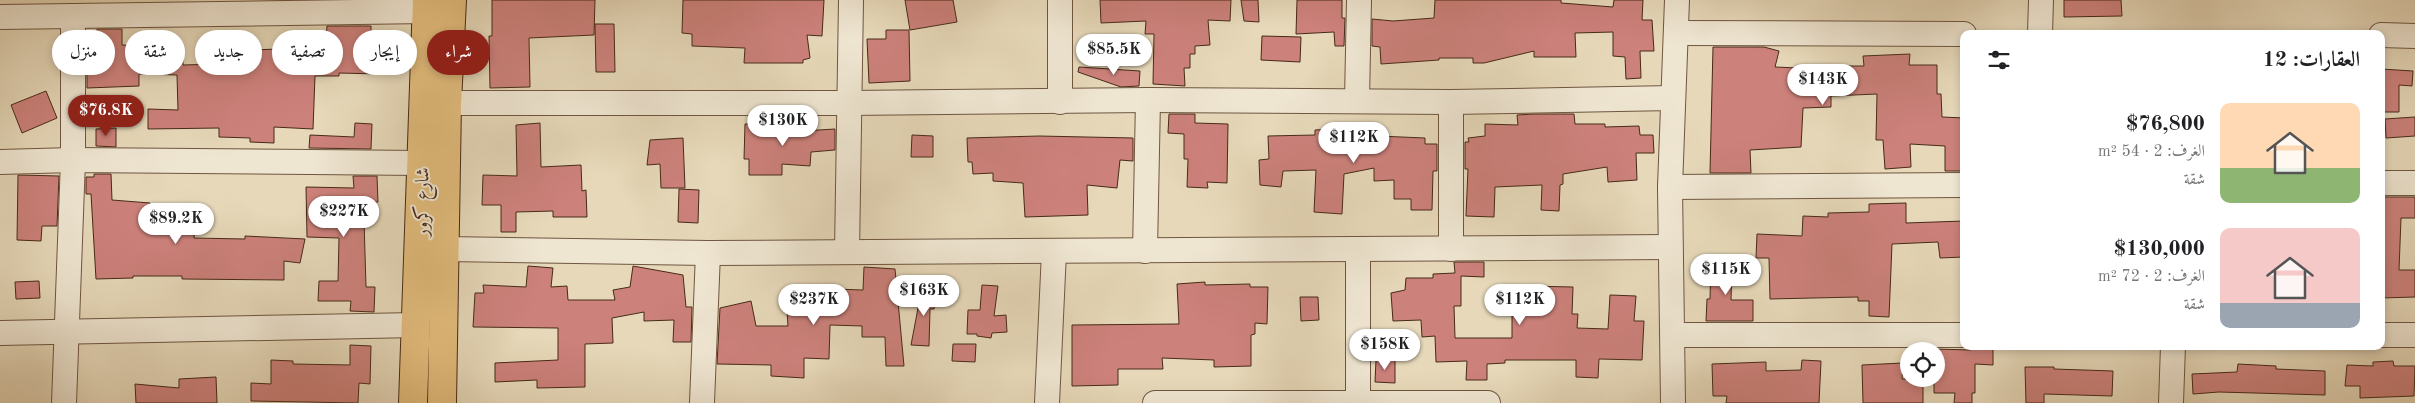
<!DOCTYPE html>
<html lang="ar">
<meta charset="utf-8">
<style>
:root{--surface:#fff;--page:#f2f2f2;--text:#202124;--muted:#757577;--accent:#8f2418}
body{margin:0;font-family:"Old Standard TT",Amiri,serif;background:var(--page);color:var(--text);direction:rtl;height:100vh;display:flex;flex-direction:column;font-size:19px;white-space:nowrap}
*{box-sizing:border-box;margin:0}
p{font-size:16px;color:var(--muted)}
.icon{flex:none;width:28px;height:28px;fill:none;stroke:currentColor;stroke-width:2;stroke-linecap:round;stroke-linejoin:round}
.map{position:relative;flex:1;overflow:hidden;direction:ltr}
.details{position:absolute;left:1960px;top:30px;width:425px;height:320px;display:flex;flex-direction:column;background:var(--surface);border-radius:10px;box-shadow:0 2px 8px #0003;direction:rtl}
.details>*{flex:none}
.hud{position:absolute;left:15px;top:30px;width:475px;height:45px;direction:rtl;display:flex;gap:10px}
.buttons{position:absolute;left:1900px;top:342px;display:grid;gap:10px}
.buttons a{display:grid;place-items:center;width:45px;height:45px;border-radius:50%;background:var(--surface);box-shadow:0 2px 8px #0003;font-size:25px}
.price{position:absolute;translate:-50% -42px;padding:0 11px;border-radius:18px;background:#fff;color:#222;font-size:16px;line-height:32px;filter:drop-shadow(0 1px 2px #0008)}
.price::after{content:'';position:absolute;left:50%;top:30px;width:15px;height:11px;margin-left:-8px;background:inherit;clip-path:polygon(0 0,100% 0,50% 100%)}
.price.selected{background:var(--accent);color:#fff}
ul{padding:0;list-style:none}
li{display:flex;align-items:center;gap:15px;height:125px;padding:0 25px}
li span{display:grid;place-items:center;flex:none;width:140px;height:100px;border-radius:10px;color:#555}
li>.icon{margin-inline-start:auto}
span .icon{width:60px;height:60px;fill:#fffc;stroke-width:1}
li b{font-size:21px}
h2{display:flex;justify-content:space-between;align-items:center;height:60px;padding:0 25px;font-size:21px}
.pill{padding:0 18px;border-radius:22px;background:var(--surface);box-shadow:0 2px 8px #0003;font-size:18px;line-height:45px}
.pill.selected{background:var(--accent);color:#fff}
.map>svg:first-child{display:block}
.building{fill:#cc817b;stroke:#472a18}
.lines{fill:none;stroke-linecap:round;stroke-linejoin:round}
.minor-casing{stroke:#6f5640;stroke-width:26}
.major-casing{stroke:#472a18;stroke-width:30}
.minor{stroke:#efe6d2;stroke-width:24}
.major{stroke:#e3bc7c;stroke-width:28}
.labels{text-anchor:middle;stroke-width:4;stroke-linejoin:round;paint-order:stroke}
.street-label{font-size:19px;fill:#472a18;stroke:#efe6d2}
</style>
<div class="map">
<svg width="2415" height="403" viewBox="0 0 2415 403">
<rect width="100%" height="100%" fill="#e6d8b9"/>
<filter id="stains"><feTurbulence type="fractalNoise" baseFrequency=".004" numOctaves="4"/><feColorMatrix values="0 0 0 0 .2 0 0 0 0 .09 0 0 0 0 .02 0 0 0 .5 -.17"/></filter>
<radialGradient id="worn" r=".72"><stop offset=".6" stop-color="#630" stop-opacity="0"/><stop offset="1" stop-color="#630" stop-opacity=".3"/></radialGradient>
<g class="building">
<polygon points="492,0 595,0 594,35 529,38 530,87 490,88 489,36 492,36"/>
<polygon points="683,0 824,0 822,36 807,35 810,58 803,60 803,63 744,63 745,48 692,46 692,34 682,33"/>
<polygon points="905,0 953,0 957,22 910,30"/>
<polygon points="1100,0 1231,0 1230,21 1208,20 1210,45 1195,46 1195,54 1190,54 1190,68 1184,68 1185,86 1153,84 1154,34 1145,34 1146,21 1101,23"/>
<polygon points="1241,0 1258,0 1259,22 1244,21"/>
<polygon points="1297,0 1342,0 1342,18 1345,18 1344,46 1335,46 1334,32 1296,34"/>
<polygon points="1435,0 1561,0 1561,3 1613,7 1614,0 1643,0 1642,20 1652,20 1654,51 1640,51 1641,78 1626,79 1625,57 1613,56 1613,32 1575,33 1576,57 1534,57 1534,51 1484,63 1473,63 1473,58 1439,58 1439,60 1381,64 1380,47 1372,46 1372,19 1393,21 1434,18"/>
<polygon points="2064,0 2121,0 2122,16 2064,17"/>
<polygon points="595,24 614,24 615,72 596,72"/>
<polygon points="327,26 371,26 371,46 379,46 379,74 339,73 339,76 315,76 313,129 274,127 274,143 250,142 250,138 219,137 219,128 148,129 148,109 178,110 177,75 139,74 139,86 87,88 87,73 99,72 97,29 122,29 122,45 183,47 183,65 221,64 221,51 279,49 279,41 326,40"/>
<polygon points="886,30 909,30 910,81 869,83 867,39 886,39"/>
<polygon points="1262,36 1301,37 1300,62 1261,60"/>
<polygon points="1713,47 1764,47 1779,51 1775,67 1820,69 1820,66 1864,66 1863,56 1910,54 1909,65 1937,65 1937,94 1941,94 1942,117 1964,118 1964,171 1945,171 1945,146 1910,144 1911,167 1885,169 1883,140 1876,140 1877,94 1831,96 1831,107 1803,108 1801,147 1750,150 1751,173 1710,173"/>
<polygon points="1079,67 1140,71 1139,86 1121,87 1078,72"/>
<polygon points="2381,69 2413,71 2412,86 2399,85 2399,112 2381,112"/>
<polygon points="46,91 57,118 22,133 11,105"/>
<polygon points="1169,114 1195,114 1195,123 1228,124 1227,183 1207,182 1208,188 1187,187 1188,159 1184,159 1184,134 1168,133"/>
<polygon points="1534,114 1574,114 1575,124 1605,124 1605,127 1639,126 1640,135 1653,135 1654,153 1636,153 1637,180 1608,182 1607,167 1563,174 1563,184 1560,185 1559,211 1541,210 1542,185 1495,187 1494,217 1466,216 1468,169 1465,169 1465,142 1469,142 1468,138 1485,136 1485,124 1518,125 1517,115"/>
<polygon points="2415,117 2415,136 2386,138 2385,119"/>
<polygon points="355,123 372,124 371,149 309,148 310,135 354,137"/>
<polygon points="540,123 541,167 581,165 582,191 586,190 587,217 553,217 553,211 516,212 516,232 501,232 501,205 482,205 483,175 517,176 516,125"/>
<polygon points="745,124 786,124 786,132 835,129 835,150 811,152 810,166 782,164 782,175 749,175 749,159 744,159"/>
<polygon points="1355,124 1378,125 1378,136 1425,138 1425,144 1437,144 1437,171 1433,171 1432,210 1411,210 1411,199 1394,199 1394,180 1374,181 1374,168 1344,174 1342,214 1314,212 1316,170 1283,171 1281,187 1260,185 1259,160 1269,159 1268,136 1315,135 1315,130 1354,128"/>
<polygon points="116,128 116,147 96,146 96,129"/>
<polygon points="912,135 933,136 933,157 911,157"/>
<polygon points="1039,136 1133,138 1133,161 1120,160 1117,188 1087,185 1088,215 1025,217 1023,183 993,181 993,173 973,174 972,162 968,162 967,138"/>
<polygon points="683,138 685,188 661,188 660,164 647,165 650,140"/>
<polygon points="94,174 111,174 112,200 150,203 151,226 195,225 194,238 245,239 245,236 305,239 300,263 284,261 284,280 182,279 182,276 133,276 133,278 96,279 91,194 86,194 86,177 94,177"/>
<polygon points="18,175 59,176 57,226 42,226 41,241 17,240"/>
<polygon points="353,176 377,176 378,202 368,202 368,220 364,220 366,287 375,287 374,312 350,311 351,301 318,301 319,281 338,281 339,238 307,237 306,187 354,188"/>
<polygon points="679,189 699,190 698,223 678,222"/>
<polygon points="2381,197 2415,197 2415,218 2401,218 2399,270 2415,270 2415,297 2381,298"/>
<polygon points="1906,203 1906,223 1964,221 1964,257 1940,258 1938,242 1892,244 1889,317 1869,316 1869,301 1858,301 1858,297 1770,299 1769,258 1756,258 1757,234 1802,236 1803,216 1828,217 1828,213 1869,212 1869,204"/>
<polygon points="1711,260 1732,260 1731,300 1753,300 1753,321 1706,321 1707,299 1710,299"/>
<polygon points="1454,262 1484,262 1484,277 1461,276 1461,306 1454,306 1455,338 1512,338 1512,307 1527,308 1527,286 1573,287 1572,314 1578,314 1577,328 1608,329 1610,295 1636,296 1634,321 1644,321 1642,360 1599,359 1598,378 1576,377 1576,360 1505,360 1505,363 1487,364 1487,380 1466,380 1467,361 1436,362 1435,336 1422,337 1421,320 1393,321 1391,293 1405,290 1406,278 1433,278 1433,274 1455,273"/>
<polygon points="528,266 553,268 551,287 567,286 568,300 615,300 613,290 630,287 633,266 683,275 686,307 692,307 691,342 673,342 674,320 644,321 644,312 612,318 613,343 585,344 585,387 537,388 537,380 495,382 495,363 558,360 558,328 473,327 475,293 484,293 483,285 526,287"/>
<polygon points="864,267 895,269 904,366 886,366 885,337 862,337 862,326 830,325 829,359 804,358 804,378 771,376 771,365 717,364 720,308 751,301 756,326 788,326 787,311 792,311 793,297 806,298 806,288 863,290"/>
<polygon points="39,281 40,298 16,299 15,282"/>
<polygon points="1205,282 1205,285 1250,284 1250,287 1268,287 1267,324 1255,323 1255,334 1251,335 1251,366 1214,367 1214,360 1162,358 1163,369 1118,369 1118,385 1072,386 1072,325 1179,324 1177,284"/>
<polygon points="982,285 998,286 994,316 1006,315 1007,332 992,333 991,338 977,336 977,334 967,334 968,310 980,310"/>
<polygon points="922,287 938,289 934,309 930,309 929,346 911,345"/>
<polygon points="1300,297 1318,297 1319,320 1301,321"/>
<polygon points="953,344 976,344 975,362 952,361"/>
<polygon points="350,345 371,346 370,384 359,383 358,403 251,401 251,383 271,384 271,360 293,361 293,364 350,365"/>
<polygon points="1971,348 1993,349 1993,365 1975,364 1975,393 1972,393 1972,403 1954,403 1955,393 1934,393 1934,379 1936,379 1935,349 1971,350"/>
<polygon points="1376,360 1395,360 1395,383 1375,382"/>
<polygon points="1802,360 1821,361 1819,403 1726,403 1727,396 1713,396 1712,364 1766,362 1766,371 1801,370"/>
<polygon points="2393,361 2394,366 2415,366 2414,396 2360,398 2360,386 2345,386 2347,365 2373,366 2373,362"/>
<polygon points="1903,363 1902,379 1923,379 1923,403 1863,403 1862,365"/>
<polygon points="2238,364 2276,366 2276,369 2325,371 2325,395 2219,392 2193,394 2192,374 2237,372"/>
<polygon points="2025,367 2054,367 2054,369 2113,371 2112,396 2044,394 2044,403 2026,403"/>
<polygon points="216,377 217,403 136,403 135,384 179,388 179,379"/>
</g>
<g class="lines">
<g class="minor-casing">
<g id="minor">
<polyline points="1060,0 1060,102"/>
<polyline points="0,17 427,11"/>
<polyline points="1676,33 1964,34"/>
<polyline points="2040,34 2041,0"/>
<polyline points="2381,35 2415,36"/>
<polyline points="1357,100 1359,0"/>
<polyline points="447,103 848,103 1148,100 1451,102 1673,98"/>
<polyline points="0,162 73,160 422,163"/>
<polyline points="2381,183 2415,183"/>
<polyline points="1670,187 1964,185"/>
<polyline points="445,249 708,253 1670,247"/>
<polyline points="1451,249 1451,102"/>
<polyline points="1145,251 1148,100"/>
<polyline points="847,252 851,0"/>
<polyline points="0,333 417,325"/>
<polyline points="1673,335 1964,335"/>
<polyline points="2381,335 2415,335"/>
<polyline points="64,403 73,160 73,16"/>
<polyline points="702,403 708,253"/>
<polyline points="1047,403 1054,252"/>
<polyline points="1155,403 1488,403"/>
<polyline points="1358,403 1358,250"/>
<polyline points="1673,403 1670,187 1677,0"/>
<polyline points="2171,403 2173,346"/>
</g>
</g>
<g class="major-casing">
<g id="major">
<polyline points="413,403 427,0"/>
<polyline points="442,403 447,103 452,0"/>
</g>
</g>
<use href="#minor" class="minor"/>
<use href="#major" class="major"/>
</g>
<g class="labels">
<g class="street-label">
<text transform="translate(421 202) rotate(-89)" y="7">شارع كرور</text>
</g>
</g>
<rect width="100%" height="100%" filter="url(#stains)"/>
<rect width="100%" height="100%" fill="url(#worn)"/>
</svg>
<div class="buttons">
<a><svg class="icon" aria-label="locate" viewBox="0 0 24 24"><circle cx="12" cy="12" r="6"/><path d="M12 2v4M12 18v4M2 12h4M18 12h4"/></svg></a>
</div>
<b class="price" style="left:1114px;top:76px">$85.5K</b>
<b class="price" style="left:1823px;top:106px">$143K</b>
<b class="price selected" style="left:106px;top:137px">$76.8K</b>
<b class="price" style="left:783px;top:147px">$130K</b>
<b class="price" style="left:1354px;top:164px">$112K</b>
<b class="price" style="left:344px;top:238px">$227K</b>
<b class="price" style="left:176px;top:245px">$89.2K</b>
<b class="price" style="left:1726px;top:296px">$115K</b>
<b class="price" style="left:924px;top:317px">$163K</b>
<b class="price" style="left:814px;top:326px">$237K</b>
<b class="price" style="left:1520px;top:326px">$112K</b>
<b class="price" style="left:1385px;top:371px">$158K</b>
<div class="hud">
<a class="pill selected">شراء</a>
<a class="pill">إيجار</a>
<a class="pill">تصفية</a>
<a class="pill">جديد</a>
<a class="pill">شقة</a>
<a class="pill">منزل</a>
</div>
<section class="details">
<h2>العقارات: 12<svg class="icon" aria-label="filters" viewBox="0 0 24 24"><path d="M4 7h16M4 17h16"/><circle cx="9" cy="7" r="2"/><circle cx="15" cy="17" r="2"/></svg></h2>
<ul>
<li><span style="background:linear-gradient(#ffd9b3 65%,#8fb573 0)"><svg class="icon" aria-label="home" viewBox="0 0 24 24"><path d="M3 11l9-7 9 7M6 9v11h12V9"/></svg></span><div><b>$76,800</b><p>الغرف: 2 · 54 m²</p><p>شقة</p></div></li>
<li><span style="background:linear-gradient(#f6c9c9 75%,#9aa5b1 0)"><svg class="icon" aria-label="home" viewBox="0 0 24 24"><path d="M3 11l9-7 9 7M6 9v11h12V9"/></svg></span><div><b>$130,000</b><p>الغرف: 2 · 72 m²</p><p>شقة</p></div></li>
</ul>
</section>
</div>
